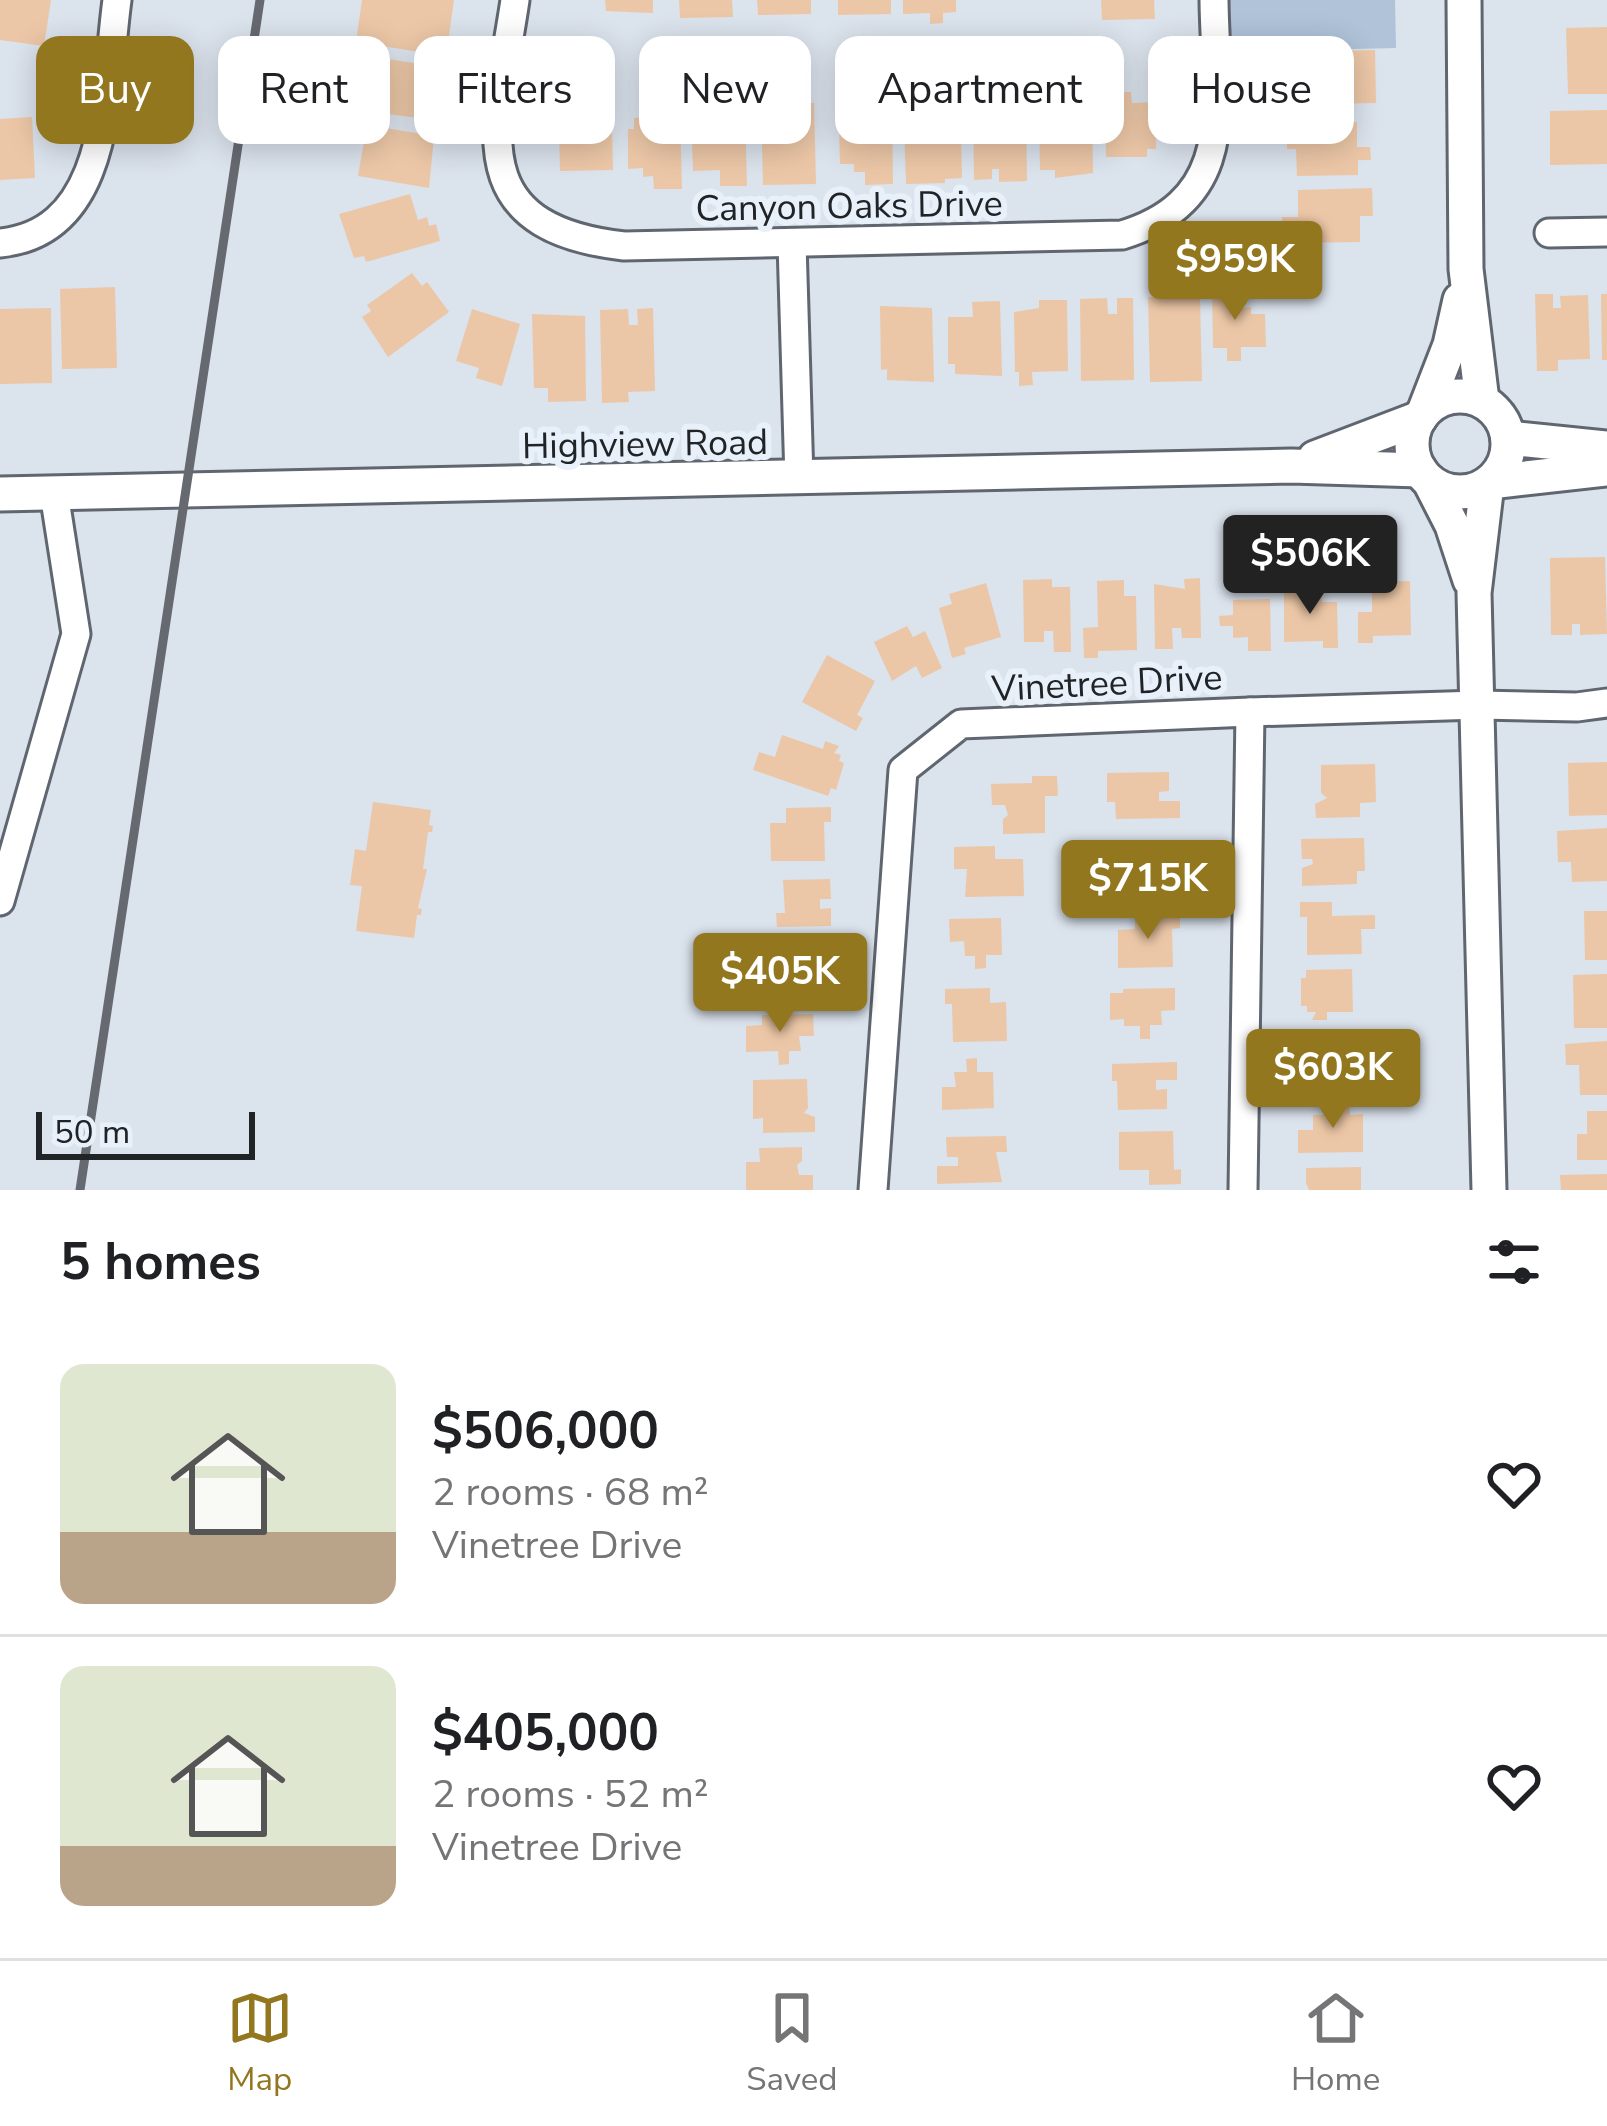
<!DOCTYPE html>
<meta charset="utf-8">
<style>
:root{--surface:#fff;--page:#f2f2f2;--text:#202124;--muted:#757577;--line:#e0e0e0;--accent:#92771e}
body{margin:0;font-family:"Nunito Sans",sans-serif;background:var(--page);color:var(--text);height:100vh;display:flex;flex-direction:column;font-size:45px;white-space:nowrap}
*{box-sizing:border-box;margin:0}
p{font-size:39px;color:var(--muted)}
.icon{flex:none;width:66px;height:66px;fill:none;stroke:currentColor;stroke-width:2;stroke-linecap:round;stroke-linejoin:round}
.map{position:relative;height:1190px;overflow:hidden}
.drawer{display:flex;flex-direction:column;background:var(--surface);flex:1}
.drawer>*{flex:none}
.guide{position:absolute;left:36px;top:36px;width:1536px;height:108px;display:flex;gap:24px}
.scale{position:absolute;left:36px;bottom:30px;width:219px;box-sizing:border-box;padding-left:12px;border:6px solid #212427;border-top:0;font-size:33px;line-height:42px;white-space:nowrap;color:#212427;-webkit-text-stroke:9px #e8f1fa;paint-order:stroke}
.price{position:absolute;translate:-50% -102px;padding:0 27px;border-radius:12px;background:var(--accent);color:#fff;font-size:39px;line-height:78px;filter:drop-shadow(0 3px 6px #0008)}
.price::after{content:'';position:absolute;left:50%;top:72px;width:36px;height:27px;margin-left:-18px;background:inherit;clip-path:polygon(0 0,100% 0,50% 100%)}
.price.current{background:#222;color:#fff}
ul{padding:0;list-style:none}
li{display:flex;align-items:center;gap:36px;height:300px;padding:0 60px}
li+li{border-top:3px solid var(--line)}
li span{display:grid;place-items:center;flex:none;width:336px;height:240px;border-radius:24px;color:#555}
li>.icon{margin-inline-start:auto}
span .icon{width:144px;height:144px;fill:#fffc;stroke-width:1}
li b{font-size:51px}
h2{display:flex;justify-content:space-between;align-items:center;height:144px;padding:0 60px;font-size:51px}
.chip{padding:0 42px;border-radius:24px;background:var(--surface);box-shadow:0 6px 30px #0003;font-size:42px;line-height:108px}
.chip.current{background:var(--accent);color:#fff}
.tab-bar{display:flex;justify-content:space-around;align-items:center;height:168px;border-top:3px solid var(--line);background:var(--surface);font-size:33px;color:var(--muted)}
.tab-bar a{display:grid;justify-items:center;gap:6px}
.tab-bar .current{color:var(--accent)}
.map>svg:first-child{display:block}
.green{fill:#b0c3d9}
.building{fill:#ecc7a7}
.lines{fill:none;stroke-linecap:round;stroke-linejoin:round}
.minor-casing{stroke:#5f666f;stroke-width:33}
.tertiary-casing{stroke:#5f666f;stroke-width:39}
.minor{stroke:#fff;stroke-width:27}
.tertiary{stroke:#fff;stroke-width:33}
.rail{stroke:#666a70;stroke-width:9}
.labels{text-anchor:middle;stroke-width:12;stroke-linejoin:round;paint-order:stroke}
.street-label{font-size:36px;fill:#212427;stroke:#e8f1fa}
</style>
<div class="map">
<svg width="1607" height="1190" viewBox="0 0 1607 1190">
<rect width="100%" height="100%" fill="#dbe3ed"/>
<polygon class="green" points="1229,0 1395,0 1396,48 1230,52"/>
<g class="building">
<polygon points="0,0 51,0 44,46 0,40"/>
<polygon points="362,0 454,0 446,56 356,42"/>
<polygon points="605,0 653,0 653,13 606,11"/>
<polygon points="679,0 732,0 733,17 680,18"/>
<polygon points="757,0 811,0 811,14 758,15"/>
<polygon points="838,0 891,0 891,14 838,15"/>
<polygon points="903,0 956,0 956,12 943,13 943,23 930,24 930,13 903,14"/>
<polygon points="1101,0 1154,0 1155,19 1102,20"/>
<polygon points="1607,27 1607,94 1568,94 1566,28"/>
<polygon points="1375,50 1376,103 1283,105 1283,89 1299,89 1298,81 1282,81 1282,52"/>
<polygon points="382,58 444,68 439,121 374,112 378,87 365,85 367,71 380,73"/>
<polygon points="611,84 613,170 560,171 558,85"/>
<polygon points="1115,92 1131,92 1132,103 1155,102 1156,149 1147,149 1147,157 1106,157 1105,103 1115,103"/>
<polygon points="973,93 989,93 989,106 1026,106 1027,181 999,182 999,169 992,169 992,179 974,180"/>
<polygon points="960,94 962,178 945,179 945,183 906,184 903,95"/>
<polygon points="1092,100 1093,173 1055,178 1055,170 1040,170 1039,115 1064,114 1064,101"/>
<polygon points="814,103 816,184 763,185 761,104"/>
<polygon points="745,109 747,186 720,186 720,170 693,171 691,110"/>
<polygon points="874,110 892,110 893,184 865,185 865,172 854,172 854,164 840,164 839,124 845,124 845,113"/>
<polygon points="1607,110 1607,164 1550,165 1550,111"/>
<polygon points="663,115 680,115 682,189 654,189 653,176 643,177 643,168 628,169 628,129 634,129 634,118"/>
<polygon points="32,117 35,178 0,180 0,119"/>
<polygon points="1357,122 1357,147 1370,147 1371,160 1358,160 1358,175 1297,176 1296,149 1287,149 1287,140 1280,141 1280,123"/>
<polygon points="367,125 434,136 429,188 358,176"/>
<polygon points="1372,188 1373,216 1360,216 1360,242 1283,243 1282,217 1298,217 1298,190"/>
<polygon points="410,194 418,220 427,217 429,226 436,224 440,241 366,262 364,256 354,258 339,214"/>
<polygon points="412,273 422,286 427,282 449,312 388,357 362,317 371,311 367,305"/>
<polygon points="1240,286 1240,308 1251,307 1251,314 1265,314 1266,347 1241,347 1241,361 1227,361 1227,348 1213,348 1212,287"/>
<polygon points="115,287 117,368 62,369 60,289"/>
<polygon points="1535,294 1553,294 1553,308 1561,308 1560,296 1588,295 1590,359 1558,360 1558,371 1537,371"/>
<polygon points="1601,294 1607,294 1607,360 1602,360"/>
<polygon points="1176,296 1200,298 1202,381 1150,382 1148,297"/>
<polygon points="1107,298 1108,314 1117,314 1117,298 1133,298 1134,380 1081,381 1080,299"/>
<polygon points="1039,300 1067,300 1068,371 1032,372 1033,385 1019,386 1019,372 1015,372 1014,312 1039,308"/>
<polygon points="1000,301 1002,376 955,374 955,364 948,364 948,317 973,317 972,302"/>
<polygon points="880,306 932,308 934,382 887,380 887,369 881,370"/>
<polygon points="51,308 52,383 0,384 0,309"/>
<polygon points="653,308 655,391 628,392 629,402 602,403 600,310 628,309 629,325 638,325 637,309"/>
<polygon points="472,309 520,324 502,386 476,378 479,368 456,361"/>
<polygon points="532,314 585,316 586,401 548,402 548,388 534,388"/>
<polygon points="1605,557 1607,634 1580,635 1580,624 1572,624 1572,635 1551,635 1550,558"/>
<polygon points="1200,578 1201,638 1182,638 1181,628 1172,628 1173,649 1155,649 1154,584 1185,589 1184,579"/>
<polygon points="1052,579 1052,587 1070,587 1071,652 1054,652 1053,631 1044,631 1044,642 1024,642 1023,580"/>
<polygon points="1124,580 1124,596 1136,596 1137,650 1098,651 1098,658 1084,658 1083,628 1098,627 1097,581"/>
<polygon points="1410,581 1411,635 1373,636 1373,643 1358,643 1358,612 1372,612 1372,582"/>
<polygon points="986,583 1001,637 964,648 966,654 952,658 939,608 952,604 949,594"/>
<polygon points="1322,586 1322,602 1337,602 1338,648 1323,648 1323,641 1284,642 1284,587"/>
<polygon points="1270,599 1271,651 1248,651 1248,637 1233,638 1233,626 1220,626 1219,616 1233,615 1233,600"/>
<polygon points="907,626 913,637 925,631 942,668 922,678 916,666 892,681 874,642"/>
<polygon points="827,655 875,681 857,715 863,718 856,731 802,702"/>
<polygon points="782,735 823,749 825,741 839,746 834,753 841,755 839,761 844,763 836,790 831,788 828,796 753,770 759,752 775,757"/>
<polygon points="1607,762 1607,815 1569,816 1568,763"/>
<polygon points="1375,764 1376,802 1360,803 1360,817 1316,818 1315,804 1327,798 1321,793 1321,765"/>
<polygon points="1169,772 1169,791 1159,792 1159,801 1180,801 1180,818 1116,819 1115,802 1107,802 1107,773"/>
<polygon points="1032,776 1057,776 1058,796 1045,796 1045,833 1003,834 1003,819 1008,815 1005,805 992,805 991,784 1032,783"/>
<polygon points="373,802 431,810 429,825 433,826 432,832 428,832 423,869 427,869 418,908 422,909 421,915 417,915 414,938 356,931 362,886 350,885 355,849 366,851"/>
<polygon points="831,807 831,822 824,822 825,861 771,861 770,823 786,823 786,808"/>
<polygon points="1607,828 1607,881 1572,882 1571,862 1558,862 1557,831"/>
<polygon points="1364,838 1365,871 1357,871 1357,884 1302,886 1302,868 1313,864 1312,859 1302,859 1301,839"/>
<polygon points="995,846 995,859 1023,859 1024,896 965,897 967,869 954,869 954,847"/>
<polygon points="1183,847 1184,867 1173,867 1173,877 1184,877 1184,894 1111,895 1111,882 1138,881 1137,865 1125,866 1125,848"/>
<polygon points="830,879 831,899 820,899 820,909 831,908 831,926 777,927 776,913 785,913 783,880"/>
<polygon points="1300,902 1332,902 1332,916 1375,915 1375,929 1361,929 1362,954 1307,955 1307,917 1300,917"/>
<polygon points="1584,911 1607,911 1607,960 1585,960"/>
<polygon points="1180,913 1180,928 1172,929 1173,967 1118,968 1118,930 1135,929 1135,915"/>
<polygon points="1001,918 1002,955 986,955 986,968 975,969 975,956 965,956 964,941 950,942 949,919"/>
<polygon points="824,943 825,957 818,958 818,996 764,997 764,958 779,958 779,944"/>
<polygon points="1352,969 1353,1012 1327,1012 1327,1020 1312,1020 1316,1012 1307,1012 1307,1006 1301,1006 1301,978 1306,978 1306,970"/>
<polygon points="1607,974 1607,1028 1574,1028 1573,975"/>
<polygon points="990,988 990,1003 1006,1002 1007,1041 953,1042 952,1004 945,1004 945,989"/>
<polygon points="1175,988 1175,1010 1161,1011 1162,1025 1150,1025 1150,1039 1140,1039 1140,1026 1124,1026 1124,1019 1110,1020 1110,993 1123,993 1123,989"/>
<polygon points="813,1014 814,1036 799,1036 801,1051 789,1051 789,1064 779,1065 778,1051 746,1052 746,1026 762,1025 762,1015"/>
<polygon points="1358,1033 1359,1072 1328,1072 1328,1087 1297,1087 1296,1073 1307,1072 1303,1034"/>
<polygon points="1607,1041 1607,1095 1580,1095 1579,1065 1566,1065 1565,1044"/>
<polygon points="977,1058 977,1072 993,1072 994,1108 942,1110 942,1087 956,1087 954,1072 967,1072 966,1059"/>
<polygon points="1177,1062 1177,1080 1156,1080 1156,1090 1167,1089 1167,1109 1118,1110 1117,1081 1112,1081 1112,1064"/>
<polygon points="807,1079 808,1108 804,1113 815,1117 815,1132 763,1133 763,1118 753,1119 753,1080"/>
<polygon points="1349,1101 1350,1115 1363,1114 1363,1152 1298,1153 1298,1130 1313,1130 1313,1115 1323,1115 1322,1102"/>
<polygon points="1587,1111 1607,1111 1607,1160 1577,1160 1577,1134 1587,1134"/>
<polygon points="1173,1131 1174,1170 1181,1169 1181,1184 1149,1185 1149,1170 1119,1170 1119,1132"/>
<polygon points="1006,1136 1007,1152 996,1152 1002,1182 937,1184 937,1166 958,1166 958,1157 947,1157 946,1137"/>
<polygon points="802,1147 802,1161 797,1165 799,1175 813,1175 813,1190 746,1190 746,1162 760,1162 759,1148"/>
<polygon points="1361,1167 1361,1190 1309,1190 1306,1183 1306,1168"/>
<polygon points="1607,1174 1607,1190 1561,1190 1560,1175"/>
</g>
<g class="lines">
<g class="minor-casing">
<g id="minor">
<path d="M515 0C497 123 457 227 624 246L1122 235C1241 199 1215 100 1214 0"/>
<polyline points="1549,233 1607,232"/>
<path d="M0 243C113 232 105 85 117 0"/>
<polyline points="792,243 799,479"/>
<polyline points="0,901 76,634 54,493"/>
<polyline points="873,1190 903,770 961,724 1250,712 1479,705 1577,707 1607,703"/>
<polyline points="1243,1190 1250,712"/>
</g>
</g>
<g class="tertiary-casing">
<g id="tertiary">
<polyline points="1464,0 1466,269 1482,401"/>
<circle cx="1460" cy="444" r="48"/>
<polyline points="1424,412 1450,345 1460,300"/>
<polyline points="1508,438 1607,448"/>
<polyline points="1315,458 1420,418"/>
<polyline points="1430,482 1452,525 1470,580"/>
<polyline points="1490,482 1607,469"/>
<polyline points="1487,484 1474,593 1489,1190"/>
<polyline points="0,494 1291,466 1420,470"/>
</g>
</g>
<use href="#minor" class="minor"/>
<use href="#tertiary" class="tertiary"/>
<polyline class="rail" points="80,1190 260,0"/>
</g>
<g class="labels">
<g class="street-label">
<text transform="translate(849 205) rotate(-1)" y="13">Canyon Oaks Drive</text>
<text transform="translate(645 443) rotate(-1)" y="13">Highview Road</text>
<text transform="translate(1107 682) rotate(-3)" y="13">Vinetree Drive</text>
</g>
</g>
</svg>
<div class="scale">50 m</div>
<b class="price" style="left:1235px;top:323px">$959K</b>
<b class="price current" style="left:1310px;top:617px">$506K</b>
<b class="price" style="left:1148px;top:942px">$715K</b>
<b class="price" style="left:780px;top:1035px">$405K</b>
<b class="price" style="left:1333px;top:1131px">$603K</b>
<div class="guide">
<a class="chip current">Buy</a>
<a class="chip">Rent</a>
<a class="chip">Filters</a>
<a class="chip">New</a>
<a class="chip">Apartment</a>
<a class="chip">House</a>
</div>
</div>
<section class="drawer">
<h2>5 homes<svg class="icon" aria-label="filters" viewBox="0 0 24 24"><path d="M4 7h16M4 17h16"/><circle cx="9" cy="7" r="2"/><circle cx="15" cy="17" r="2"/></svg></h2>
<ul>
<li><span style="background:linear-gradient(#dfe7d0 70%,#b9a48a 0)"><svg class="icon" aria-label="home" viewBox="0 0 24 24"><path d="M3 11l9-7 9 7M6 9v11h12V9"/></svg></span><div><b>$506,000</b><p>2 rooms · 68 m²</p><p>Vinetree Drive</p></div><svg class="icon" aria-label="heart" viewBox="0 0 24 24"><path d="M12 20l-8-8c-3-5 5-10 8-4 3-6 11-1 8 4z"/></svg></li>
<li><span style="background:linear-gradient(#dfe7d0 75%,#b9a48a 0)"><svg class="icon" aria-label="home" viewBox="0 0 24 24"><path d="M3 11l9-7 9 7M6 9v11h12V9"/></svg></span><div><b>$405,000</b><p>2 rooms · 52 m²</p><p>Vinetree Drive</p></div><svg class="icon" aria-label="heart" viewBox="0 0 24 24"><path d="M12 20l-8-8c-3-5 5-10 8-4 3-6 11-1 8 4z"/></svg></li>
</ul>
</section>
<nav class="tab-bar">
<a class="current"><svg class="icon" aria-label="map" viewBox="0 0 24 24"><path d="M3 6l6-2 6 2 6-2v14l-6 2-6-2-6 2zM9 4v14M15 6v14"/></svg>Map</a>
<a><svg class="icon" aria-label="saved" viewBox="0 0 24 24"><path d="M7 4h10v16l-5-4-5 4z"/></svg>Saved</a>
<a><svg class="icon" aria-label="home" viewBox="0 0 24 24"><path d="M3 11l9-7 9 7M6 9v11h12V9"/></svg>Home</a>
</nav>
